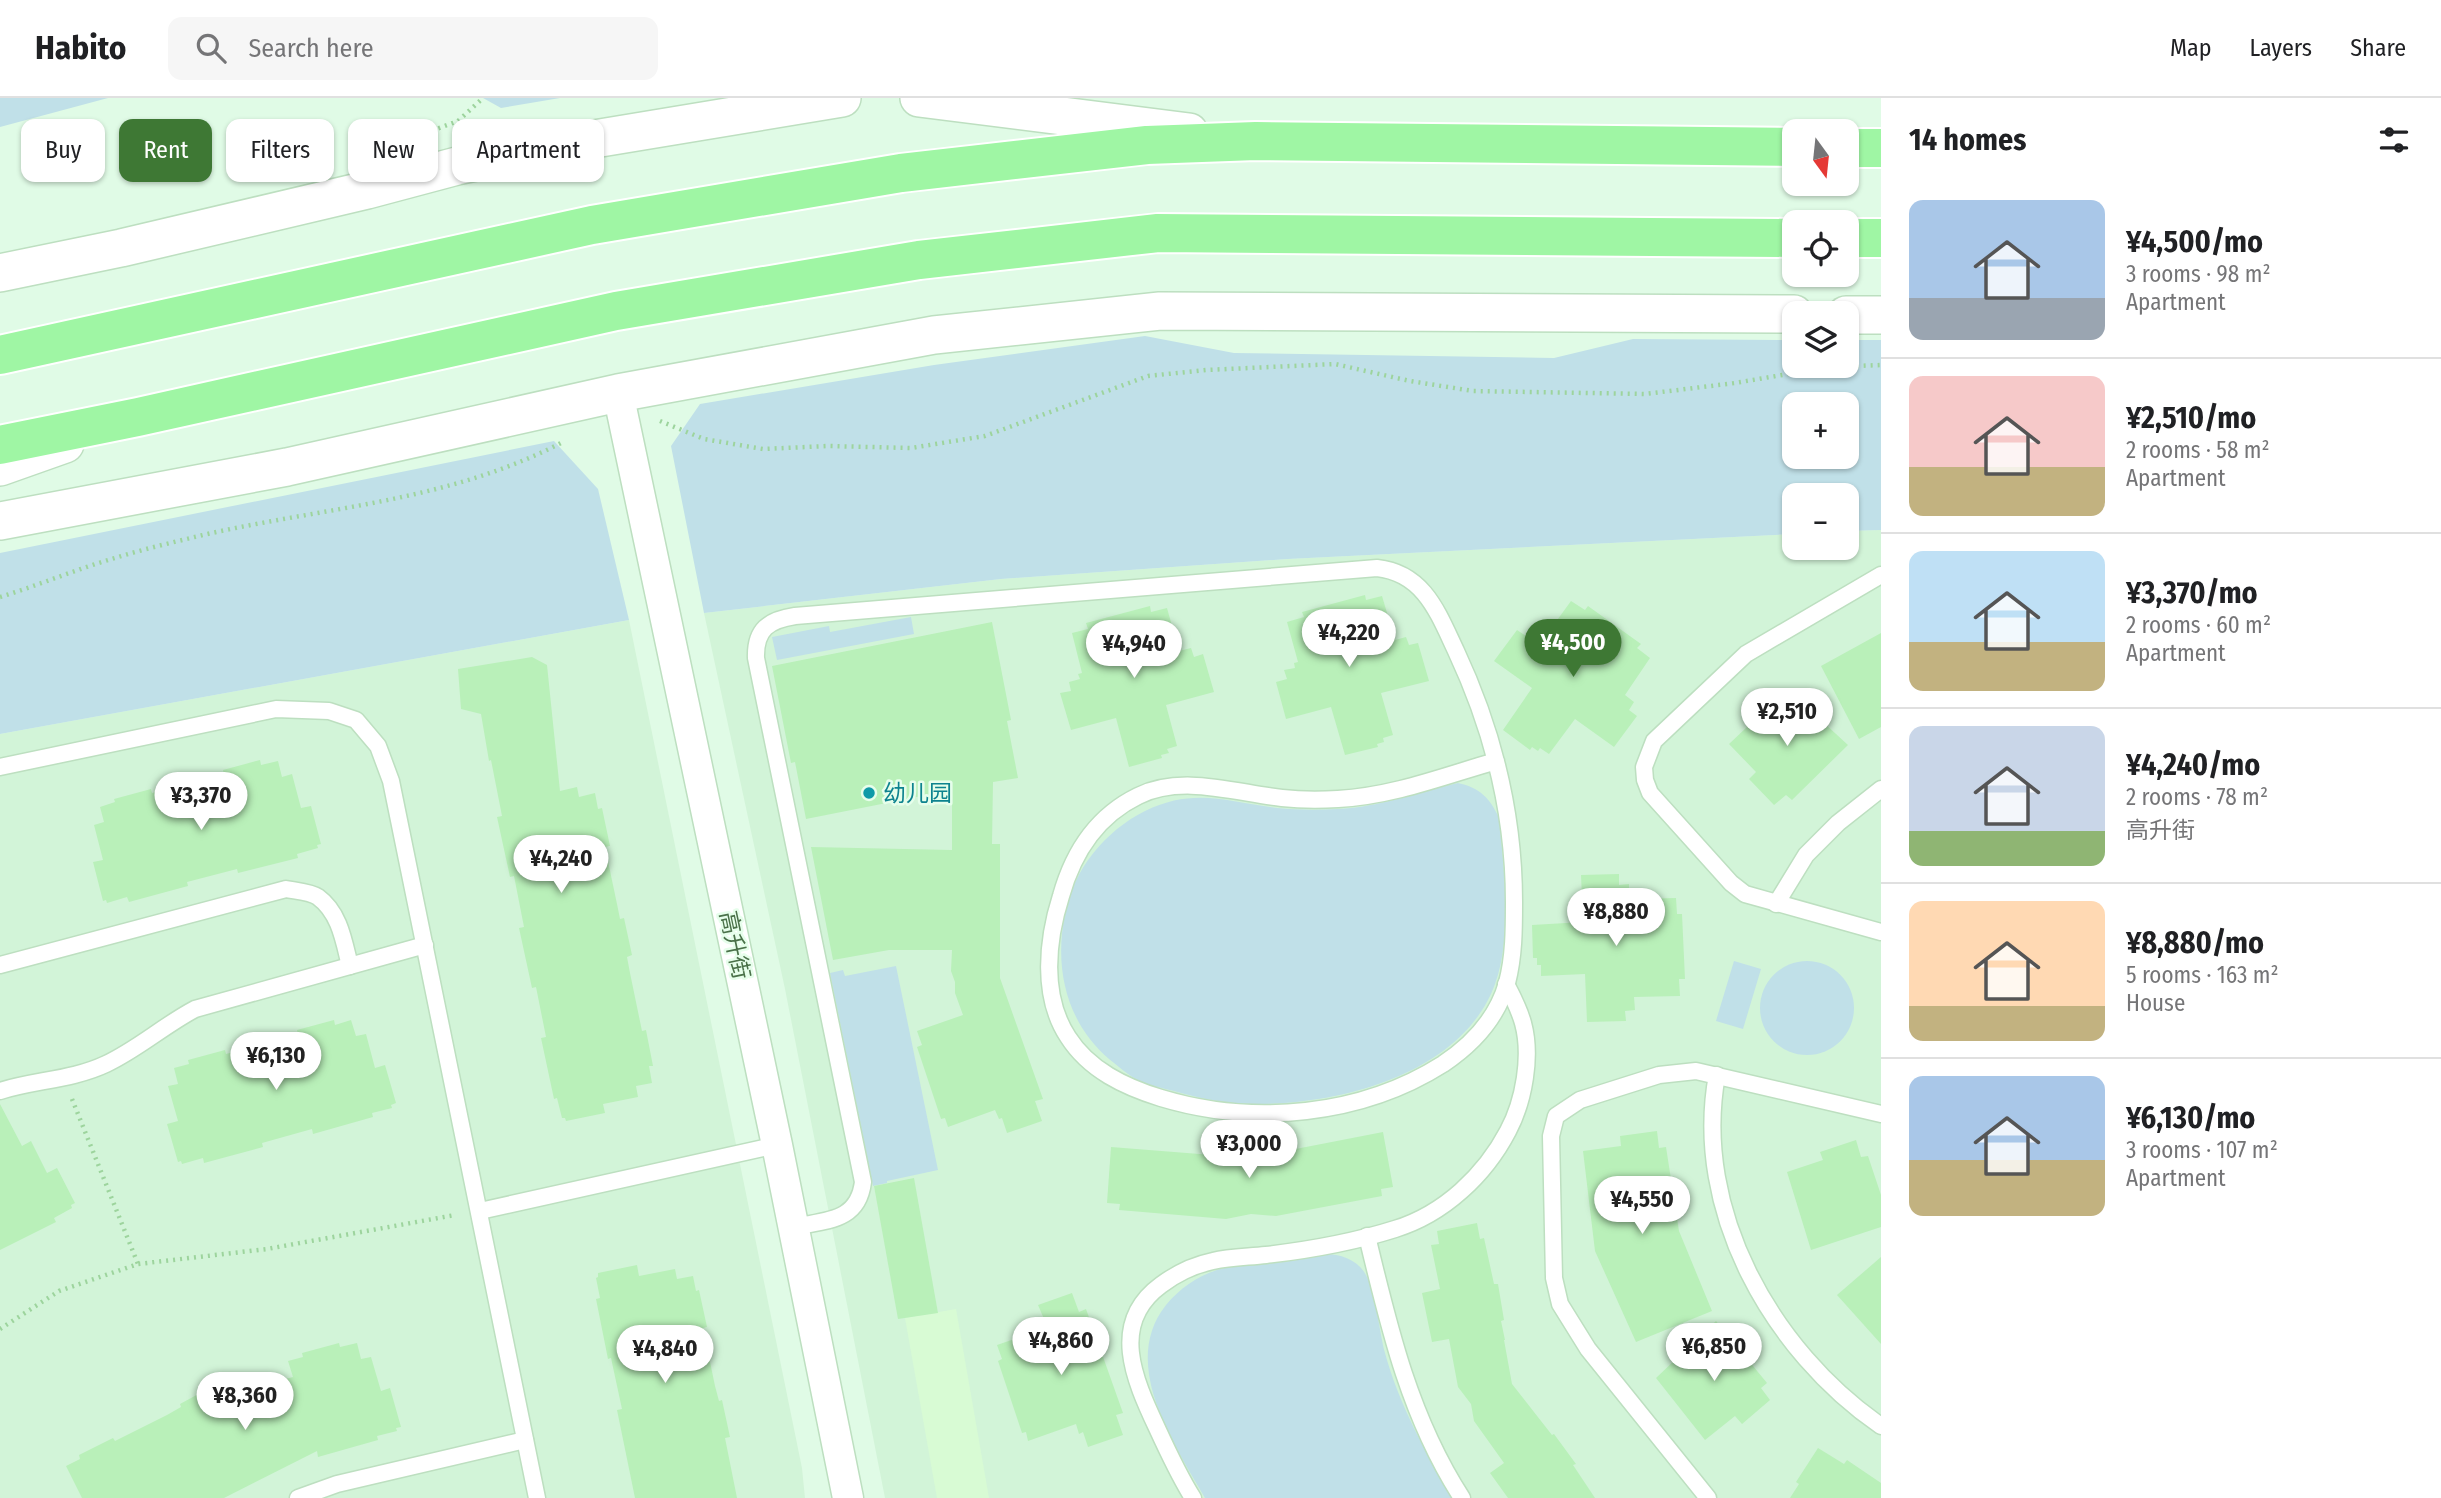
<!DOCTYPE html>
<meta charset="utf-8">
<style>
:root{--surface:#fff;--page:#f6f6f6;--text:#202124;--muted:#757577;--line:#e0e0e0;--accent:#3e7834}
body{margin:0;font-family:"Fira Sans Condensed","Noto Sans SC",sans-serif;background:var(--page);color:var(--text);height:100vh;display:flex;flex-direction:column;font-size:26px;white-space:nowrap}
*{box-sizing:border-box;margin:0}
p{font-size:23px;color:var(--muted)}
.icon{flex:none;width:38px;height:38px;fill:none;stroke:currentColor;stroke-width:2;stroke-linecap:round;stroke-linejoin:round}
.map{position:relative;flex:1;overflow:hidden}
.panel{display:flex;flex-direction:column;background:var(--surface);width:560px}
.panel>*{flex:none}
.top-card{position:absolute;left:21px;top:21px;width:665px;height:63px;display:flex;gap:14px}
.needle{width:46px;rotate:165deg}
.fabs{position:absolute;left:1782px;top:21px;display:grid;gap:14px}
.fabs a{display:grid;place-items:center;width:77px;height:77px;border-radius:14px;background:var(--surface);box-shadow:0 2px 5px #0004;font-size:35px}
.price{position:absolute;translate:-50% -60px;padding:0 16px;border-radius:24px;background:#fff;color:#222;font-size:23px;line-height:46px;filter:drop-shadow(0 2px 4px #0008)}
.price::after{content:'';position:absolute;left:50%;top:42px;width:21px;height:16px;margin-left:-10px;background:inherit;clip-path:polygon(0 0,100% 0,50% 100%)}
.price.current{background:var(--accent);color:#fff}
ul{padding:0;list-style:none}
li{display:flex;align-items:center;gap:21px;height:175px;padding:0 28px}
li+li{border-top:2px solid var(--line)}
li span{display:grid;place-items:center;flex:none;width:196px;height:140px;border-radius:14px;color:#555}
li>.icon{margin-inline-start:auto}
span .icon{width:84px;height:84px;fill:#fffc;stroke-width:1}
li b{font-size:30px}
h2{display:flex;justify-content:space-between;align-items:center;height:84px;padding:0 28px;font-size:30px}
.tag{padding:0 24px;border-radius:14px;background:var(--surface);box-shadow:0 2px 5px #0004;font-size:24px;line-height:63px}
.tag.current{background:var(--accent);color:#fff}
header{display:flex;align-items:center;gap:42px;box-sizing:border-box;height:98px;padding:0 35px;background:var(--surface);border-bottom:2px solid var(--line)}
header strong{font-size:33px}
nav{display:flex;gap:38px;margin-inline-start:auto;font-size:24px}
.search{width:490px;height:63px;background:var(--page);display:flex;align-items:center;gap:18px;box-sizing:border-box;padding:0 24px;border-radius:14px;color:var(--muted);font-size:26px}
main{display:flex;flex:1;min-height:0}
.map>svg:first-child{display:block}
.residential{fill:#d2f4d8}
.commercial{fill:#d8fbd4}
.green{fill:#c0e0e8;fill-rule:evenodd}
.building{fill:#b9f0b9}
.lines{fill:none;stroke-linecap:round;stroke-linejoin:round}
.service-casing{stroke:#bddfc0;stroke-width:19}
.minor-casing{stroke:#bddfc0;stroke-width:33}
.tertiary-casing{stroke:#bddfc0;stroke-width:40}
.trunk-casing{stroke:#fff;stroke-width:42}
.path{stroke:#9dd49d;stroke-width:4.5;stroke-dasharray:2 5;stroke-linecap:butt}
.service{stroke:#fff;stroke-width:16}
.minor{stroke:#fff;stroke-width:30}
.tertiary{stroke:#fff;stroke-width:37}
.trunk{stroke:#9ff6a4;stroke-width:38}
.culture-dot{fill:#0f9aa8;stroke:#e6feeb;stroke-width:2.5}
.labels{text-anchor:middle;stroke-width:5;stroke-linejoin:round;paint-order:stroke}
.culture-label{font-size:23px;fill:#0d838f;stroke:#e6feeb;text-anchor:start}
.street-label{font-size:23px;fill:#4a7149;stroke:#e6feeb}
</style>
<header>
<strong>Habito</strong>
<div class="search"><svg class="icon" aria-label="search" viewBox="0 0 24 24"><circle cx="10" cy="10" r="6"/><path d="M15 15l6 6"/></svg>Search here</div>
<nav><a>Map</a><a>Layers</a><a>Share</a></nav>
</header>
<main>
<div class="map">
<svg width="1881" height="1400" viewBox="0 0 1881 1400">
<rect width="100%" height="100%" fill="#e0fbe6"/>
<g class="residential">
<polygon points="1881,432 1881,1400 885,1400 785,891 704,515 1001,481 1288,461 1794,436 1794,450 1846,450 1846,433"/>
<polygon points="629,522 802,1370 805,1400 0,1400 0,636"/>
</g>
<polygon class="commercial" points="956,1211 989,1400 937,1400 905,1220"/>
<g class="green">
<polygon points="0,0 108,0 0,29"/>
<polygon points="483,0 560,0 501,10"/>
<path d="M1145 238 1234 255 1554 260 1633 241 1794 242V268H1846V242H1881V432L1846 433V397H1794V436L1288 461 1001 481 704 515 671 348 700 306 934 267ZM1794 306H1846V359H1794Z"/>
<polygon points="554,343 598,391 629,522 0,636 0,455"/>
<polygon points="911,519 914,536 777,562 772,539 829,528 830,534"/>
<path d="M1458 685C1480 690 1490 700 1499 720 1504 773 1514 846 1491 896 1452 980 1332 1008 1247 1006 1222 1005 1198 1000 1174 993 1163 990 1149 988 1139 983 1128 977 1118 968 1109 961 1066 924 1054 870 1065 816 1073 772 1105 733 1145 713 1195 689 1227 704 1277 710 1297 712 1318 712 1338 711 1380 709 1418 694 1458 685Z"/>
<circle cx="1807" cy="910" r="47"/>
<polygon points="1734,863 1761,871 1743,931 1716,923"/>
<polygon points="896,868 938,1072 887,1083 887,1085 873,1088 830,875 843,872 845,878"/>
<path d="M1325 1156C1341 1156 1358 1162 1366 1177 1376 1194 1379 1233 1385 1255 1399 1306 1425 1354 1453 1400H1205C1174 1346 1119 1266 1166 1207 1181 1189 1200 1176 1224 1170 1239 1167 1256 1167 1272 1165 1290 1164 1307 1160 1325 1156Z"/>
</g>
<g class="building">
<polygon points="1365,497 1366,502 1382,498 1395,542 1406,539 1409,547 1418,545 1429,583 1381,595 1393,637 1383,640 1384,644 1377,646 1378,649 1345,657 1331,609 1286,621 1276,584 1287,581 1284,572 1295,570 1294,565 1298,564 1287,524 1304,519 1302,514"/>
<polygon points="1571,503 1585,512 1588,508 1641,546 1637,550 1650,560 1625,597 1634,604 1629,612 1637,618 1614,649 1575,621 1549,656 1540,650 1538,653 1532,649 1530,652 1503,632 1532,590 1494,563 1517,532 1526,538 1531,531 1540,537 1543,534 1547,536"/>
<polygon points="1150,508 1151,514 1167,510 1179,553 1191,550 1194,559 1203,556 1214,594 1166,607 1177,648 1167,651 1169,655 1161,657 1162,660 1129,669 1116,620 1071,632 1060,595 1071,593 1069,584 1080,581 1078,576 1082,575 1072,535 1088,531 1086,525"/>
<polygon points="992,524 1011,622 1007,623 1018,680 993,684 992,746 1000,746 1000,880 1043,1001 1035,1003 1042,1023 1007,1035 1002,1020 999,1021 995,1012 948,1029 945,1020 941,1021 917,949 922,947 917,933 963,917 955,895 955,884 951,873 952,852 889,852 833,862 811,749 952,752 952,692 806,721 795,664 791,665 772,568"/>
<polygon points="1881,535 1881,629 1859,641 1821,568"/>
<polygon points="532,559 547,567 560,693 577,689 579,699 595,695 598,711 602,710 610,748 605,749 617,806 620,821 624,820 632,857 627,859 630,875 642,933 646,932 653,968 649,968 652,985 636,988 638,999 603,1006 605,1015 566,1023 565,1020 562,1020 557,1000 554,1001 541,940 546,939 536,889 532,890 519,830 524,829 514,778 510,779 497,719 502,718 491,662 489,663 481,616 461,611 458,571"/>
<polygon points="1787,591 1848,647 1792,702 1786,697 1774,707 1749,681 1756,674 1729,646"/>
<polygon points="260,662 261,667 278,663 282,679 292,676 301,710 311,708 321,746 317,747 318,750 297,756 298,760 238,775 237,771 187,784 188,788 129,804 127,799 107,805 106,802 103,803 93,764 103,762 94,727 104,724 100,709 115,704 114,701 151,691 152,695 224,676 223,672"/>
<polygon points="1619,776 1619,787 1629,786 1629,797 1634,797 1634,801 1676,800 1677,816 1682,816 1685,881 1679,881 1680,898 1634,899 1635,912 1625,913 1626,923 1587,924 1585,876 1541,878 1541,867 1537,867 1537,860 1533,860 1532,827 1583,824 1581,777"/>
<polygon points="334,922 335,927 351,922 356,938 366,936 375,970 385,967 396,1005 391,1007 392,1010 372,1015 373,1019 313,1036 312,1031 262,1045 263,1049 204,1065 203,1060 182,1066 181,1063 178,1064 167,1026 178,1023 168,988 178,986 174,970 189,966 188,962 225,952 226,956 298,936 297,932"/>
<polygon points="0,1006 22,1048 31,1043 47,1075 57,1070 75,1105 71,1107 72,1110 54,1120 56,1124 0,1152"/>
<polygon points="1657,1033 1659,1050 1666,1049 1679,1133 1712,1213 1636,1244 1595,1153 1583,1053 1621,1048 1620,1038"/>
<polygon points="1383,1034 1393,1089 1381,1091 1382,1098 1276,1118 1251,1116 1226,1121 1119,1112 1120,1106 1107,1105 1111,1049 1250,1060"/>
<polygon points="1856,1042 1861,1059 1868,1058 1881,1097 1881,1129 1811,1152 1787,1074 1823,1062 1820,1054"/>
<polygon points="914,1080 938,1215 898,1221 874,1088"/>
<polygon points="1477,1125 1480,1141 1484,1140 1494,1186 1498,1186 1504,1222 1501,1223 1505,1242 1504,1242 1512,1286 1552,1337 1554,1336 1576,1366 1573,1367 1595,1400 1508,1400 1490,1375 1504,1365 1474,1323 1471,1306 1458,1289 1449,1241 1432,1244 1422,1195 1440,1191 1431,1147 1439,1146 1437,1133"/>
<polygon points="1881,1159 1881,1246 1837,1197"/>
<polygon points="637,1167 639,1178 675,1171 677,1181 693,1178 696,1193 699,1192 707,1229 703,1230 715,1288 719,1303 722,1302 730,1339 725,1340 737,1400 635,1400 617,1312 622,1311 611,1260 608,1261 596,1201 600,1200 596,1180 598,1179 598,1175"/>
<polygon points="1072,1195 1079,1214 1086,1211 1123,1315 1116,1317 1123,1337 1088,1349 1083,1334 1079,1336 1076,1326 1028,1343 1026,1334 1022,1335 998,1263 1002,1261 997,1247 1043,1231 1040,1223 1044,1221 1038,1207"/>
<polygon points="1716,1223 1767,1285 1761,1290 1770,1302 1742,1326 1735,1318 1705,1342 1656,1280"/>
<polygon points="339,1245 340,1249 357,1245 361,1261 371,1259 381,1293 390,1290 401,1329 396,1330 397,1333 377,1338 378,1342 318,1359 317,1353 224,1400 82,1400 66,1368 80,1361 79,1357 113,1340 115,1343 167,1317 181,1309 180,1306 213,1288 215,1293 231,1285 238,1300 265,1286 293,1279 288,1263 303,1259 302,1255"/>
<polygon points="1818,1350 1844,1366 1847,1362 1881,1385 1881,1400 1790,1400 1799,1386 1796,1384"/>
</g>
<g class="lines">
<g class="service-casing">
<g id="service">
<polyline points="1881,477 1746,556 1654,643 1644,669 1645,682 1650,695 1731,785 1745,796 1881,834"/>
<polyline points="0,669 276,611 329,613 356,622 378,648 391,683 537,1400"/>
<polyline points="1776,806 1806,757 1838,725 1881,691"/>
<path d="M0 867 286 791C296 793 311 794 318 799 340 815 344 844 350 868"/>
<path d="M1717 977C1692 1112 1772 1253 1881 1328"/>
<path d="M0 993C35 982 72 982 106 966 138 951 163 928 195 911L425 847"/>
<polyline points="480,1113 777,1047"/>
<path d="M794 1129C826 1122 858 1124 863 1084L756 560C755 531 769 522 795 518L1377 470C1424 475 1438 515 1456 553 1493 632 1514 717 1514 804 1514 831 1514 858 1507 885 1497 920 1473 946 1443 966 1361 1018 1254 1028 1161 1000 1125 989 1089 972 1068 939 1041 898 1047 842 1061 798 1073 755 1097 718 1138 698 1182 676 1236 695 1282 700 1300 702 1320 702 1338 701 1393 698 1444 678 1496 663"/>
<path d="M1367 1138C1389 1230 1410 1320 1462 1400"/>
<polyline points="298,1400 337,1386 525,1342"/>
<path d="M1193 1400C1179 1378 1168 1354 1157 1330 1134 1281 1109 1225 1161 1187 1177 1175 1194 1167 1213 1163 1230 1159 1248 1159 1266 1157 1309 1152 1354 1144 1395 1131 1444 1116 1485 1077 1508 1033 1524 1003 1532 958 1523 925 1519 911 1513 899 1506 886"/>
<polyline points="1708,1400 1588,1251 1560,1206 1554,1180 1551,1038 1556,1018 1580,1002 1659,977 1696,973 1881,1016"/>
</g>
</g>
<g class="minor-casing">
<polyline id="minor" points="618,295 777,1047 848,1400"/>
</g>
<g class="tertiary-casing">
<g id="tertiary">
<polyline points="919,0 1189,34"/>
<polyline points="0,175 121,150 367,92 457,68 564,46 842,0"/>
<polyline points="1846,217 1881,217"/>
<polyline points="0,369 65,346"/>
<polyline points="0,423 287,369 618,295 934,237 1160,213 1794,216"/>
</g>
</g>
<g class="trunk-casing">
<g id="trunk">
<polyline points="1846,50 1881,50"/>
<polyline points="1846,140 1881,140"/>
<polyline points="0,257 592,127 901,75 1147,47 1256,43 1794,49"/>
<polyline points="0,347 138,319 616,213 919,162 1158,135 1794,140"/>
</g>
</g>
<g class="path">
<polyline points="399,45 458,23 483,0"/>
<polyline points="660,323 704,341 763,351 828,348 911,350 985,338 1148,278 1206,272 1335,266 1410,283 1473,293 1645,296 1735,285 1829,269 1881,267"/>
<path d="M0 499C39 487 77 471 115 460 144 451 174 444 203 437 325 409 446 404 561 345"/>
<polyline points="72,1001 138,1166"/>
<polyline points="0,1231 59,1193 138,1166 267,1151 455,1117"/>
</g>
<use href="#service" class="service"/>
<use href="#minor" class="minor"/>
<use href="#tertiary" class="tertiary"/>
<use href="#trunk" class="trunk"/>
</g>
<circle class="culture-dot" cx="869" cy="695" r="7"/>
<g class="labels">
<g class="culture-label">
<text x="883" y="703">幼儿园</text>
</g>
<g class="street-label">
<text transform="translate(735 847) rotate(78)" y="8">高升街</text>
</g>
</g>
</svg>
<div class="fabs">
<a><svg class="needle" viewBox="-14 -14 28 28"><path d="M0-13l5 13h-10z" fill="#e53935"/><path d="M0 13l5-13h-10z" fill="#757577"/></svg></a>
<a><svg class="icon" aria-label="locate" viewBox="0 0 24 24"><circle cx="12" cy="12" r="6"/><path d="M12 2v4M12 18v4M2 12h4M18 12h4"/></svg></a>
<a><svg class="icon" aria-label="layers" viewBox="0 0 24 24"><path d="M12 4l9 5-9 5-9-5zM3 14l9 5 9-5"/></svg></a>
<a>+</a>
<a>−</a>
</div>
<b class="price" style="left:1349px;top:571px">¥4,220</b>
<b class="price current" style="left:1573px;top:581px">¥4,500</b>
<b class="price" style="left:1134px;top:582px">¥4,940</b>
<b class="price" style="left:1787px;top:650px">¥2,510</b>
<b class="price" style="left:201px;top:734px">¥3,370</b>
<b class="price" style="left:561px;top:797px">¥4,240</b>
<b class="price" style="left:1616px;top:850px">¥8,880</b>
<b class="price" style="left:276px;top:994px">¥6,130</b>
<b class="price" style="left:1249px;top:1082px">¥3,000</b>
<b class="price" style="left:1642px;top:1138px">¥4,550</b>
<b class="price" style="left:1061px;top:1279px">¥4,860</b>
<b class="price" style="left:1714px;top:1285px">¥6,850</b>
<b class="price" style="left:665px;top:1287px">¥4,840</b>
<b class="price" style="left:245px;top:1334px">¥8,360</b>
<div class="top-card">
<a class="tag">Buy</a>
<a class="tag current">Rent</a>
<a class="tag">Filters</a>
<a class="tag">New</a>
<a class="tag">Apartment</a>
</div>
</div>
<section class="panel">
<h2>14 homes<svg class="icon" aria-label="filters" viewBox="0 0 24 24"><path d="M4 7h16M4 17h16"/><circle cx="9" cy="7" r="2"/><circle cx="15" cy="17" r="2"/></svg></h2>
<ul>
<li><span style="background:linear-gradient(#a9c7e8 70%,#9aa5b1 0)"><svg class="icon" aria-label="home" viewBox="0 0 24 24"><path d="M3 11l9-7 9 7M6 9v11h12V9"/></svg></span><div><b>¥4,500/mo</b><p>3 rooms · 98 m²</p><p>Apartment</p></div></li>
<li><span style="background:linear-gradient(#f6c9c9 65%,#c2b280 0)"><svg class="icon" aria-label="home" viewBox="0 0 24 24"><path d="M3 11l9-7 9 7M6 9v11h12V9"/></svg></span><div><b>¥2,510/mo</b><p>2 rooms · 58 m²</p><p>Apartment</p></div></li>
<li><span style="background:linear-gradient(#bfe0f5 65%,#c2b280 0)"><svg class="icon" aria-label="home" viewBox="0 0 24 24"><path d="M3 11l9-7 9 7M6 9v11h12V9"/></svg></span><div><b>¥3,370/mo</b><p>2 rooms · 60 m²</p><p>Apartment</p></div></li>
<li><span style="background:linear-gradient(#c9d6e8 75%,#8fb573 0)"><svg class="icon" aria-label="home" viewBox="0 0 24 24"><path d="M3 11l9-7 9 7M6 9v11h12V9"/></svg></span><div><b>¥4,240/mo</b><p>2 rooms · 78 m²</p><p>高升街</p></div></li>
<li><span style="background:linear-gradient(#ffd9b3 75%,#c2b280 0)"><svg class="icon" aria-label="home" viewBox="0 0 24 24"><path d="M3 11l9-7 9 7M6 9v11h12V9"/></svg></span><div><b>¥8,880/mo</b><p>5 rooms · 163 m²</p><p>House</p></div></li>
<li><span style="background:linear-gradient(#a9c7e8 60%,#c2b280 0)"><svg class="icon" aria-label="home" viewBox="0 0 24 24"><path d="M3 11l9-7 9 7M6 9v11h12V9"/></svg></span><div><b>¥6,130/mo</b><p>3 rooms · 107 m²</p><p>Apartment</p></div></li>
</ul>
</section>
</main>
